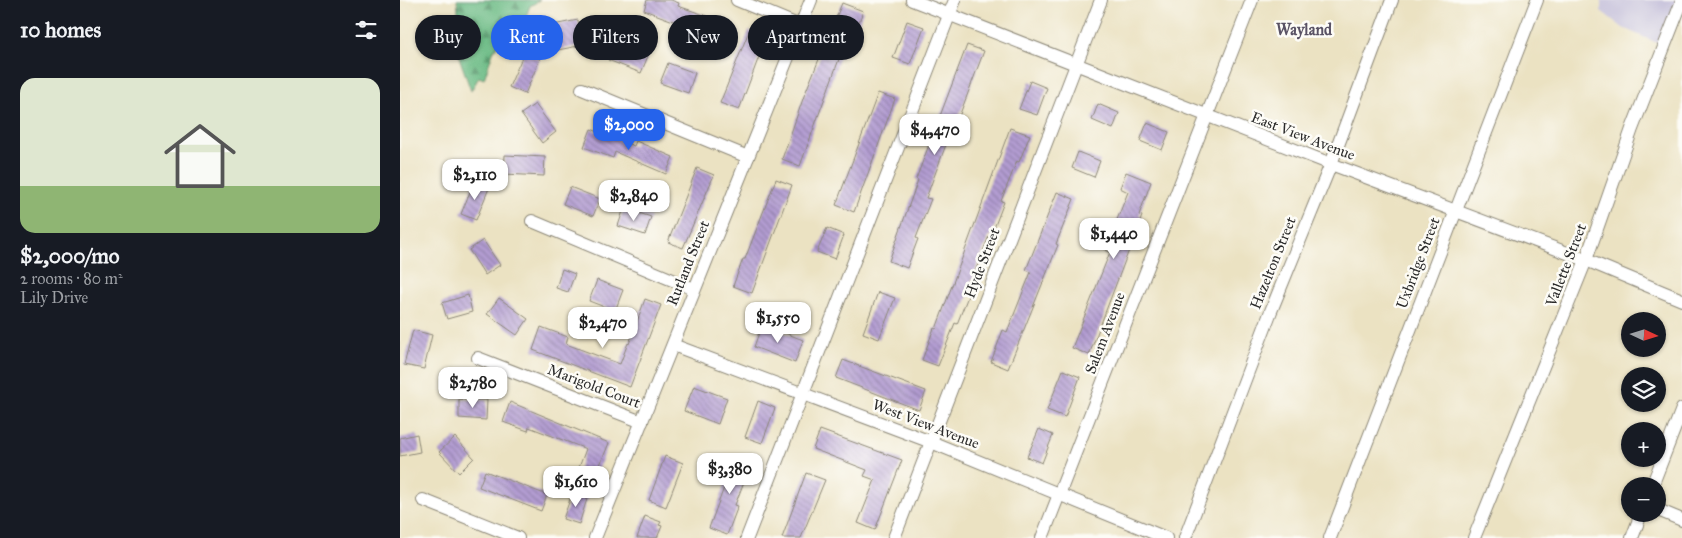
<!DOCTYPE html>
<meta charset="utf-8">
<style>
:root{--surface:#171b24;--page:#242831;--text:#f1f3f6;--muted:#9ea1a6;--line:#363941;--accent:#2563eb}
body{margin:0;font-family:"IM FELL Great Primer",serif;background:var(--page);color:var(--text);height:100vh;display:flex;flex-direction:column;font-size:19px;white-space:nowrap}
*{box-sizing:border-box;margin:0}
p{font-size:16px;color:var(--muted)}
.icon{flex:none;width:28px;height:28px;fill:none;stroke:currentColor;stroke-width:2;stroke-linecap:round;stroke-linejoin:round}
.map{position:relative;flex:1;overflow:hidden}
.side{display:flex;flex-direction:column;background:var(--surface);width:400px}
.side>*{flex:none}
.hud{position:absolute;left:15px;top:15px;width:475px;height:45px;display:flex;gap:10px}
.needle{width:32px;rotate:94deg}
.fabs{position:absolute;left:1221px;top:312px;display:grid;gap:10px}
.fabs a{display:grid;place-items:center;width:45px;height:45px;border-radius:50%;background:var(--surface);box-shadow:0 1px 4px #0004;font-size:25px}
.price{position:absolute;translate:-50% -42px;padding:0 11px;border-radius:10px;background:#fff;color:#222;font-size:16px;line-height:32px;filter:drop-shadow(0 1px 2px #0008)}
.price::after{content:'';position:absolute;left:50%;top:30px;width:15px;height:11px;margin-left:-8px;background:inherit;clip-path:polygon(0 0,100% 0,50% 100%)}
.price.selected{background:var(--accent);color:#fff}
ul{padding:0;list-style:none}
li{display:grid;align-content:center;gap:10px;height:265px;padding:0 20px}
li+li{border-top:1px solid var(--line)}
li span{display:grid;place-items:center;height:155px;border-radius:15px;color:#555}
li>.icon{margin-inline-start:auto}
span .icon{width:90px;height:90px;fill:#fffc;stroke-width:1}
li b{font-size:21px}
h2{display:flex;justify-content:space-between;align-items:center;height:60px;padding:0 20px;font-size:21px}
.chip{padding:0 18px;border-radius:22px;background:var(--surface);box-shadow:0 1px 4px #0004;font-size:18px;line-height:45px}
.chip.selected{background:var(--accent);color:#fff}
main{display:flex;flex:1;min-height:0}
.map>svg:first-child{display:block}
.industrial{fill:#c5c0da}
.forest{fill:url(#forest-firs);stroke:#4c7458}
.building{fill:url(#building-back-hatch)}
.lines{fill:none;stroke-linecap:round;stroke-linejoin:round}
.street-casing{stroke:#8b8676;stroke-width:14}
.street{stroke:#fff;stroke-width:12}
.labels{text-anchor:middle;stroke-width:5;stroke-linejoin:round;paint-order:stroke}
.street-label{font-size:15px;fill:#2b2b2b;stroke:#fdfcf7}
.neighbourhood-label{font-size:16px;font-weight:bold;fill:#5a5365;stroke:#fdfcf7}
</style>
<main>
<section class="side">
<h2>10 homes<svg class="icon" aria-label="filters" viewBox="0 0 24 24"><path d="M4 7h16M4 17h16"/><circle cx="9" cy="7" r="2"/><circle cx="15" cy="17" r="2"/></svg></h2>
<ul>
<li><span style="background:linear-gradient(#dfe7d0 70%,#8fb573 0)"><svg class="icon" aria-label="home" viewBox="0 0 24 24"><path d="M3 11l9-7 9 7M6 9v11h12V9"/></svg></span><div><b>$2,000/mo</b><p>2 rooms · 80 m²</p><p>Lily Drive</p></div></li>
</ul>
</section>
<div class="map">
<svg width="1282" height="538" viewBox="0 0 1282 538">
<defs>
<pattern id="forest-firs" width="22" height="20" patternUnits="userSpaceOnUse" patternTransform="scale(1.25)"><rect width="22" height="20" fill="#6dbc86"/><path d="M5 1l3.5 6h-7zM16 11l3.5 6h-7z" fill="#5a996e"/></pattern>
<pattern id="building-back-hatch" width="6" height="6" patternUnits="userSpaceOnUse" patternTransform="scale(1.25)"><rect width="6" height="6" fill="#b29cd1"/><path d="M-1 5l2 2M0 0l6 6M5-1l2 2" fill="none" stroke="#917faa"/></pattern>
</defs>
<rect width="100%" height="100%" fill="#fdfcf7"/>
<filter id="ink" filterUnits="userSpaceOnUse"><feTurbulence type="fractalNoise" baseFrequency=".02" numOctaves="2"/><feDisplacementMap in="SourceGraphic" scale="10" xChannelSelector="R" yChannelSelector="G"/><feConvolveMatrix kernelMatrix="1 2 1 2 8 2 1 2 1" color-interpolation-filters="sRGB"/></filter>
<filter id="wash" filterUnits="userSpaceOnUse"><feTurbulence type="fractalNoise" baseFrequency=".0096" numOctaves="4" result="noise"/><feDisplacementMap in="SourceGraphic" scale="20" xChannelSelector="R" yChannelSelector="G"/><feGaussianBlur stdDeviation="1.12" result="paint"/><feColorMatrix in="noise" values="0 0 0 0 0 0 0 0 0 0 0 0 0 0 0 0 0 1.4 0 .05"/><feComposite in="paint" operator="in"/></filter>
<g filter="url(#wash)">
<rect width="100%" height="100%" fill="#ebe2c2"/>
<polygon class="industrial" points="1201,0 1282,0 1264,46 1223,28 1201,11"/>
<polygon class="forest" points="57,0 140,0 130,6 119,33 99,43 93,52 84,79 79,77 71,91 52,37 59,24"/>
<g id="blocks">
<g class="building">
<polygon points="247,0 271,0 279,3 278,6 319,20 313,36 244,10"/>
<polygon points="442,3 463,11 452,42 446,40 400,166 382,159 404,96"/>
<polygon points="178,20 183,45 153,51 148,26"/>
<polygon points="507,21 524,27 510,64 493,58"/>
<polygon points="349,31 366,38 339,110 320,103"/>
<polygon points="214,43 248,56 241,73 208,60"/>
<polygon points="567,45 584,51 552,135 550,134 526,198 531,199 516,238 518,239 507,268 489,261 518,180 516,179"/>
<polygon points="124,53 140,59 125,94 109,87"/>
<polygon points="268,63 295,73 288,93 260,83"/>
<polygon points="630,81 647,88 637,115 619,109"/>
<polygon points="478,93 495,99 454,212 436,205"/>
<polygon points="135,104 156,132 142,143 121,114"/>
<polygon points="698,104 719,113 713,129 692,120"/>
<polygon points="747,123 769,132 762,150 740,141"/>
<polygon points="610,128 630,135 619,162 617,161 601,201 604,202 591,236 589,236 568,290 570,291 557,324 555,323 538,366 522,360 534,328 536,329"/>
<polygon points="191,129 234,146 236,141 273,157 266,174 215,152 213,158 184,147"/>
<polygon points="678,152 700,161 694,177 672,168"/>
<polygon points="105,155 145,157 144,176 104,174"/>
<polygon points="297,168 314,175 283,248 268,242"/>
<polygon points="726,172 751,182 739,215 742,216 689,355 672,348 710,252 705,250 728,192 720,188"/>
<polygon points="376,179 392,185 352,293 333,286 343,259 345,259"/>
<polygon points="74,182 89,188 76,220 61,214"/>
<polygon points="170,187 200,199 193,216 163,204"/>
<polygon points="657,192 674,199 656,244 658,245 608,369 591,362 603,330 607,332 631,272 626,270"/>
<polygon points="224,208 251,217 245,235 218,226"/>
<polygon points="427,228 444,235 435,259 417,252"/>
<polygon points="83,240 100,265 85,275 69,250"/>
<polygon points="162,269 175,274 168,292 156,288"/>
<polygon points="197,280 223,290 215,311 189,301"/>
<polygon points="478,292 495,298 479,339 463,333"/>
<polygon points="68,295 72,312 47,319 42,303"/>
<polygon points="99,298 128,319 117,335 87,314"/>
<polygon points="245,299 261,305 230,387 133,350 141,327 168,337 166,344 220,364 228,343 229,344"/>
<polygon points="362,324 403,340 395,363 354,347"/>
<polygon points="13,330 32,335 24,369 4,365"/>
<polygon points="443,360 526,391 519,410 436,378"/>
<polygon points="663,370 680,377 665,417 647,410"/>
<polygon points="294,386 327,398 318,424 284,411"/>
<polygon points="59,399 87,400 86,420 59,418"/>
<polygon points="358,401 375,408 362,443 345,437"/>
<polygon points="110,402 209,443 195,477 178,470 186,449 129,427 128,431 103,422"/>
<polygon points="639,429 653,435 642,463 627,457"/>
<polygon points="420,430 502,460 475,530 458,523 475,480 464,476 467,470 413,449"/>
<polygon points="17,434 20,452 0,456 0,438"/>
<polygon points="55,437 74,458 59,473 39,452"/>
<polygon points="334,455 352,461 335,505 338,506 327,535 309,528 325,485 323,484"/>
<polygon points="265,456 283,463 266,507 249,500"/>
<polygon points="85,471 147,495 141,511 79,487"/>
<polygon points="406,473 425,480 401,538 382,538"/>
<polygon points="173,491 188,496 179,524 163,519"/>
<polygon points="245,516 261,522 259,525 262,526 257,538 237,538"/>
</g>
</g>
</g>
<g filter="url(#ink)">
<use href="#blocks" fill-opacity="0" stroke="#8b8676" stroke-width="1"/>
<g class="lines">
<g class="street-casing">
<g id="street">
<polyline points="337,0 400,26"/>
<polyline points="512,0 931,164 1186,260 1282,300"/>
<polyline points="182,89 348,157"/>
<polyline points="132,221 294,289"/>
<polyline points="273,345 531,442 766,538"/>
<polyline points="78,358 242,422"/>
<polyline points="1252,486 1282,409"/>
<polyline points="23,500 118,538"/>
<polyline points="1258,510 1282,520"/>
<polyline points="195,538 411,0"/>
<polyline points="347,538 555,0"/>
<polyline points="494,538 701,0"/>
<polyline points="642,538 852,0"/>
<polyline points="785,538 871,311 931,164 992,0"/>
<polyline points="930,538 1137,0"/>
<polyline points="1074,538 1186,260 1232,129 1282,1"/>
<polyline points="1232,538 1241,514"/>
</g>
</g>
<use href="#street" class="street"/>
</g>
</g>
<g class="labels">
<g class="street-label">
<text transform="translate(903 136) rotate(21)" y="5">East View Avenue</text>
<text transform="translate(288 263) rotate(-68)" y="5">Rutland Street</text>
<text transform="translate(582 263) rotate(-69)" y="5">Hyde Street</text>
<text transform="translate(873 263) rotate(-68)" y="5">Hazelton Street</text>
<text transform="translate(1018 263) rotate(-69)" y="5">Uxbridge Street</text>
<text transform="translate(1166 265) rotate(-69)" y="5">Vallette Street</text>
<text transform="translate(705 333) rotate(-69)" y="5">Salem Avenue</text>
<text transform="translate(194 386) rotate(21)" y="5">Marigold Court</text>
<text transform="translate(526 424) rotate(21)" y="5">West View Avenue</text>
</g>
<g class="neighbourhood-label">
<text x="904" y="35">Wayland</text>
</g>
</g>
</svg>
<div class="fabs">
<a><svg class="needle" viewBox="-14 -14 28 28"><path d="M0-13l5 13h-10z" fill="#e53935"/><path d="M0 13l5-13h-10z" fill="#9ea1a6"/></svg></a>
<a><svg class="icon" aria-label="layers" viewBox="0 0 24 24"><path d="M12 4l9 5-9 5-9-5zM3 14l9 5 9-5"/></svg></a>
<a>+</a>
<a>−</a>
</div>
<b class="price selected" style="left:229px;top:151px">$2,000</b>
<b class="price" style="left:535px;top:156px">$4,470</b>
<b class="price" style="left:75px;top:201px">$2,110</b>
<b class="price" style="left:234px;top:222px">$2,840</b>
<b class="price" style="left:714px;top:260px">$1,440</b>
<b class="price" style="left:378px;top:344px">$1,550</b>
<b class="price" style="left:203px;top:349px">$2,470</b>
<b class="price" style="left:73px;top:409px">$2,780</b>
<b class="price" style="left:330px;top:495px">$3,380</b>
<b class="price" style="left:176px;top:508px">$1,610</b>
<div class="hud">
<a class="chip">Buy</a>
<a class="chip selected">Rent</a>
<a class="chip">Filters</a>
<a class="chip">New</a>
<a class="chip">Apartment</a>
</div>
</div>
</main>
